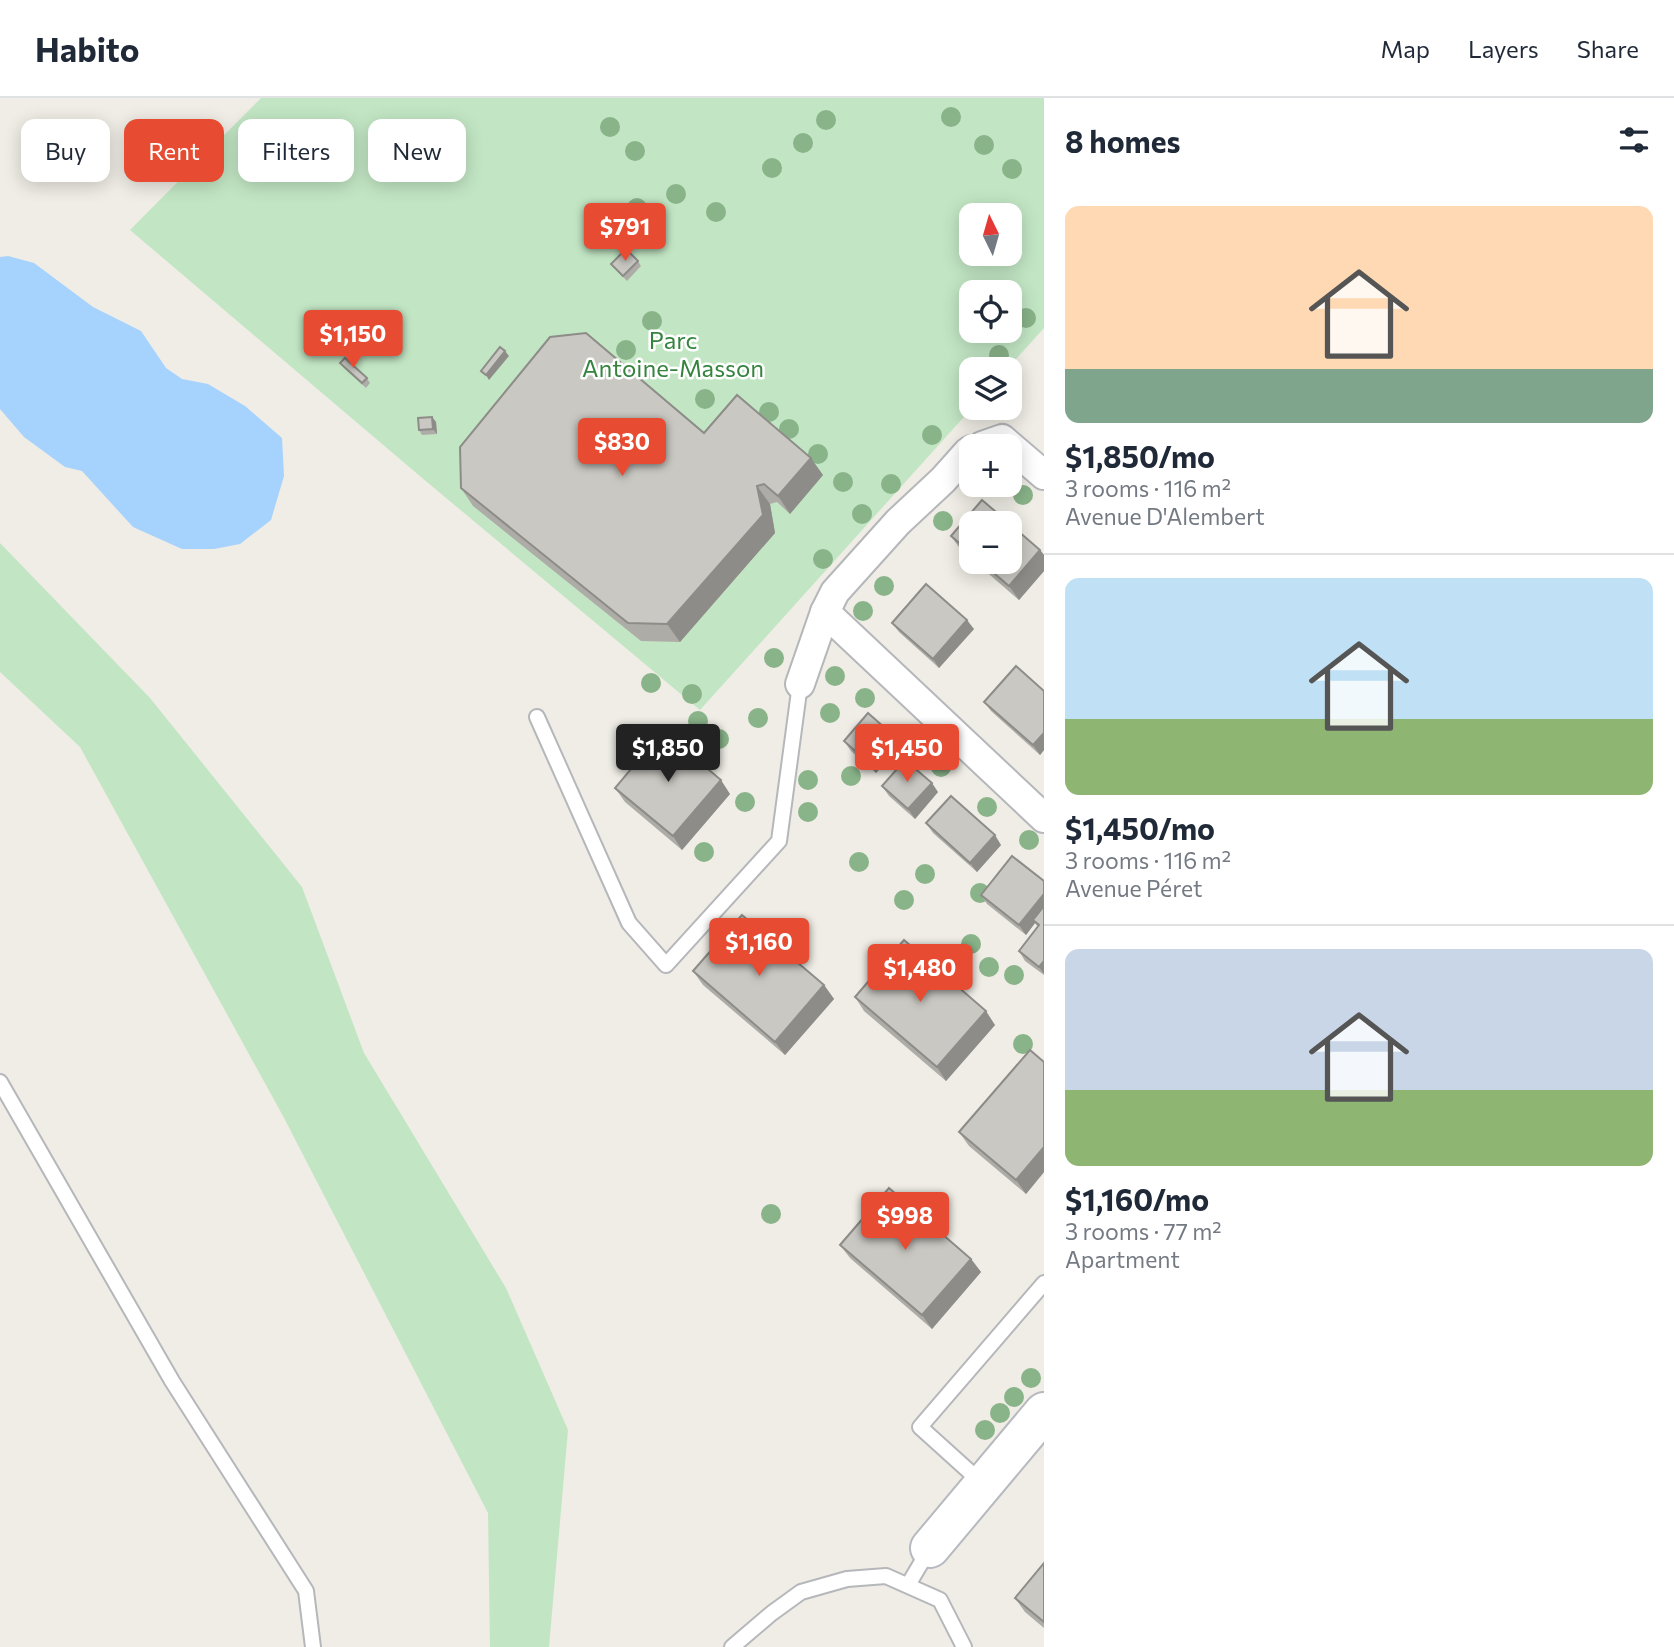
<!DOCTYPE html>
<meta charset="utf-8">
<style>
:root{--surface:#fff;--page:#f2f2f3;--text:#1f2937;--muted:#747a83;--line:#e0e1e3;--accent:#e74c32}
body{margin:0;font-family:Commissioner,sans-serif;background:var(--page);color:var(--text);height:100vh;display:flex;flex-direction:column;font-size:26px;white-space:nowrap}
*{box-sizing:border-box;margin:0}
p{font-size:23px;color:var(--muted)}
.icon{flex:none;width:38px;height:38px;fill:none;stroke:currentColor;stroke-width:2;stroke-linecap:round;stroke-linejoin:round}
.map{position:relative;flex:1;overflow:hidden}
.sheet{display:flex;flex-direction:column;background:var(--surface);width:630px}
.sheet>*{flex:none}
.hud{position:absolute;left:21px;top:21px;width:665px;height:63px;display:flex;gap:14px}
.needle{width:46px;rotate:355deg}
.fabs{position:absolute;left:959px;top:105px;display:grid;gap:14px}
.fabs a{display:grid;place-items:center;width:63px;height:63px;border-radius:14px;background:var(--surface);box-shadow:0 4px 18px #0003;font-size:35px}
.price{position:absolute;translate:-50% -60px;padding:0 16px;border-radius:7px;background:var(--accent);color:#fff;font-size:23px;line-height:46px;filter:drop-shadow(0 2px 4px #0008)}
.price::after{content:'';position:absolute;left:50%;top:42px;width:21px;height:16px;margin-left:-10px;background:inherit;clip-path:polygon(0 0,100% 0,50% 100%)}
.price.current{background:#222;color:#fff}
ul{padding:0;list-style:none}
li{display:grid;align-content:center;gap:14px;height:371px;padding:0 21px}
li+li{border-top:2px solid var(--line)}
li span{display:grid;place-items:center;height:217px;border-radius:14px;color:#555}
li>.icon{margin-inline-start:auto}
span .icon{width:126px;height:126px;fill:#fffc;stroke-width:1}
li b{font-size:30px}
h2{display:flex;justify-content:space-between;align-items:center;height:84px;padding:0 21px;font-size:30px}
.chip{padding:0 24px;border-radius:14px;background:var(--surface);box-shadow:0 4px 18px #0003;font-size:24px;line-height:63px}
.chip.current{background:var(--accent);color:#fff}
header{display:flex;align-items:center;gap:42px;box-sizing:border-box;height:98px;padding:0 35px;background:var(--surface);border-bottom:2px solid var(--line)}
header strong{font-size:33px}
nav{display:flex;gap:38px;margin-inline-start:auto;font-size:24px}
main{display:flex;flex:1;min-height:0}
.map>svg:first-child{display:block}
.green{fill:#c2e6c4;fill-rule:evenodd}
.water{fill:#a6d2fe}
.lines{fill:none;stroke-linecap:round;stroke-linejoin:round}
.lane-casing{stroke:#b5b7bb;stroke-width:18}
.street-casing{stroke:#b5b7bb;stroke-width:32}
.secondary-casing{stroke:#b6b9bf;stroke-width:42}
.lane{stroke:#fff;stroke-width:14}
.street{stroke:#fff;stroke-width:28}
.secondary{stroke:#fff;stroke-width:38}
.tree{fill:#89b389}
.wall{fill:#aeaca7}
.shaded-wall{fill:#8d8c88}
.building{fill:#cac8c2;stroke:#8d8c88;stroke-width:2}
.labels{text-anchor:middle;stroke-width:5;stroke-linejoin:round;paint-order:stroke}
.park-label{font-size:24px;fill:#35833e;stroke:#fff}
</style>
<header>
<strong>Habito</strong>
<nav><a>Map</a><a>Layers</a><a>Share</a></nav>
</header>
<main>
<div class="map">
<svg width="1044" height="1549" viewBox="0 0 1044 1549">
<rect width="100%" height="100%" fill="#efede5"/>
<g class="green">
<path d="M261 0H1044V230L1007 271H971L972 310 700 612 421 379 130 132ZM971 117H1010V156H971ZM971 194H1010V233H971Z"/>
<polygon points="0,445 150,600 302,789 364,955 506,1190 568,1332 549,1549 490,1549 488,1415 283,1018 80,649 0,574"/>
</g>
<polygon class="water" points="8,158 34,165 93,209 141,233 166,270 182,281 208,286 245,308 282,340 284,378 271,422 240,446 214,451 182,451 133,429 82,373 65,369 24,339 0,311 0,159"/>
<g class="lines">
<g class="lane-casing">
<g id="lane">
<polyline points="537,619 629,825 666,867 779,743 800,586"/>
<polyline points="0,984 172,1283 306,1493 313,1549"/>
<polyline points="982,1385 920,1329 1044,1185"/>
<polyline points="908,1487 930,1450"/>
<polyline points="732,1549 772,1515 801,1494 847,1481 886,1478 940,1502 964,1549"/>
</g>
</g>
<g class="street-casing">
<g id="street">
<polyline points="982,348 1002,341 1044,377"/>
<polyline points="825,514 1044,720"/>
<polyline points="800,586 825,514 835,494 898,424 943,382 968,354 971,352"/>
</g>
</g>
<g class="secondary-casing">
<polyline id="secondary" points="930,1450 1044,1314"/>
</g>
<use href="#lane" class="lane"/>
<use href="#street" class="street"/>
<use href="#secondary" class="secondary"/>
</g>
<g class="tree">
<circle cx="951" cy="19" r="10"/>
<circle cx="826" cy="22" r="10"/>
<circle cx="610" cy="29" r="10"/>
<circle cx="803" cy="45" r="10"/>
<circle cx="984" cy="47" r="10"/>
<circle cx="635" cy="53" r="10"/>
<circle cx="772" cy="70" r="10"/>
<circle cx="1012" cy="71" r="10"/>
<circle cx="676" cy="96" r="10"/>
<circle cx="637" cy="110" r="10"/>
<circle cx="716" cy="114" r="10"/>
<circle cx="1026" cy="220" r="10"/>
<circle cx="652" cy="223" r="10"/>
<circle cx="626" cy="252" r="10"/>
<circle cx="999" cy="257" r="10"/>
<circle cx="705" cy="301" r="10"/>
<circle cx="769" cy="314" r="10"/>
<circle cx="789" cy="331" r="10"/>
<circle cx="932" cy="337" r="10"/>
<circle cx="818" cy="356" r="10"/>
<circle cx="843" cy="384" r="10"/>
<circle cx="891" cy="386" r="10"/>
<circle cx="1023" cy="397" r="10"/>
<circle cx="862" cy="416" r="10"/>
<circle cx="943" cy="423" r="10"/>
<circle cx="823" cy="461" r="10"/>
<circle cx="884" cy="488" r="10"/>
<circle cx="863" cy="513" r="10"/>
<circle cx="774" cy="560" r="10"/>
<circle cx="835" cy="578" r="10"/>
<circle cx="651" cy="585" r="10"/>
<circle cx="692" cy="596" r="10"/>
<circle cx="865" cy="600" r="10"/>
<circle cx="830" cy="615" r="10"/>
<circle cx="758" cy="620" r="10"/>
<circle cx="698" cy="623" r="10"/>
<circle cx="719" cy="641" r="10"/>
<circle cx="941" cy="669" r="10"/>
<circle cx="851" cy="678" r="10"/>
<circle cx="808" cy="682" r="10"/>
<circle cx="745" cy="704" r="10"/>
<circle cx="987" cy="709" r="10"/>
<circle cx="808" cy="714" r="10"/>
<circle cx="1029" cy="742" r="10"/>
<circle cx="704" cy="754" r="10"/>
<circle cx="859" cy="764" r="10"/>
<circle cx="925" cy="776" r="10"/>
<circle cx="980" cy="795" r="10"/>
<circle cx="904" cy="802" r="10"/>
<circle cx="971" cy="846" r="10"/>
<circle cx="989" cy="869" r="10"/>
<circle cx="1014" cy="877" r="10"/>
<circle cx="1023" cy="946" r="10"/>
<circle cx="771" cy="1116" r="10"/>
<circle cx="1031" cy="1280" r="10"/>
<circle cx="1014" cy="1299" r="10"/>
<circle cx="1000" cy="1315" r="10"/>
<circle cx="985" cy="1332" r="10"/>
</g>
<g class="wall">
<polygon points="638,163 641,168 627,183 611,166"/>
<polygon points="340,265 367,280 370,285 366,290 344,270"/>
<polygon points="432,319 436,324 437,336 422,337 419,332"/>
<polygon points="704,335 823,377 790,416 777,404 770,406 775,435 680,544 641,543 473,408 461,390"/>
<polygon points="971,425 971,461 961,452 951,438"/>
<polygon points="1040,452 1044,457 1044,473 1019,502 975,464 1010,464"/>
<polygon points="892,525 974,531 939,570 899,534"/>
<polygon points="1044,593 1044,652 1040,657 991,613 984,604"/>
<polygon points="844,643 900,647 876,675 851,653"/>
<polygon points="882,688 938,694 915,721 889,698"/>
<polygon points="615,690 730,696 682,752 625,704"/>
<polygon points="926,725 1001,747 977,774 933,735"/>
<polygon points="1044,783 1044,877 1025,863 1019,853 1038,829 1035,825 1026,837 987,806 981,797"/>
<polygon points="693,873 824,887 834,901 785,957 703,887"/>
<polygon points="855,899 995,927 946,983 864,913"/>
<polygon points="1044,964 1044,1074 1026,1096 969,1048 959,1034"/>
<polygon points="840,1147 971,1161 981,1174 932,1231 850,1160"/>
<polygon points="1044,1465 1044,1530 1025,1514 1015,1500"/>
</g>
<g class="shaded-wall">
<polygon points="505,253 509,258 489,282 486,277"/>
<polygon points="432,319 436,324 437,336 433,331"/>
<polygon points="811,360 823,377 790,416 778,398"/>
<polygon points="757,388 770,406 775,435 680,544 667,526"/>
<polygon points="1040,452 1044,457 1044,473 1019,502 1009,488"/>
<polygon points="967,522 974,531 939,570 933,561"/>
<polygon points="1044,635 1044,652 1040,657 1033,647"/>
<polygon points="893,637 900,647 876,675 869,665"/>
<polygon points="721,682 730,696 682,752 673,738"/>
<polygon points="932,685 938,694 915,721 908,711"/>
<polygon points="995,737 1001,747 977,774 970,765"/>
<polygon points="1044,796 1044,814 1033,822 1035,825 1026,837 1019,827"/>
<polygon points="1044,863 1044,876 1039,869"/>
<polygon points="824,887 834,901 785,957 775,944"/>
<polygon points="986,913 995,927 946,983 937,969"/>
<polygon points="1044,1049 1044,1074 1026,1096 1016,1082"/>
<polygon points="971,1161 981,1174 932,1231 922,1217"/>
</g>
<g class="building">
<polygon points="626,151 638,163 623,178 611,166"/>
<polygon points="586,235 704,335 737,297 811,360 778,398 764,386 757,388 763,417 667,526 628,525 461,390 460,349 550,239"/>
<polygon points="500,249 505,253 486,277 481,273"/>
<polygon points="345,260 367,280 362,285 340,265"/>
<polygon points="432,319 433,331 419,332 418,320"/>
<polygon points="982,402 1009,425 971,425 971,455 951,438"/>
<polygon points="1010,426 1040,452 1009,488 981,464 1010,464"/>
<polygon points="926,486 967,522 933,561 892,525"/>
<polygon points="1016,568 1044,593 1044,635 1033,647 984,604"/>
<polygon points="868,615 893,637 869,665 844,643"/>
<polygon points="663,633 721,682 673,738 615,690"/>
<polygon points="905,662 932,685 908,711 882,688"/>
<polygon points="951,698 995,737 970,765 926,725"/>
<polygon points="1012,758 1044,783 1044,796 1019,827 981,797"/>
<polygon points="1044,808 1044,863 1039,869 1019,853 1039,827 1033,822"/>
<polygon points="742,817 824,887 775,944 693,873"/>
<polygon points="904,842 986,913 937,969 855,899"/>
<polygon points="1030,952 1044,964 1044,1049 1016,1082 959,1034"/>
<polygon points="889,1090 971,1161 922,1217 840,1147"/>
<polygon points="1044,1465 1044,1524 1015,1500"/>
</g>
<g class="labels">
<g class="park-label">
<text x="673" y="251">Parc<tspan x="673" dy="28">Antoine-Masson</tspan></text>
</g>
</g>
</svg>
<div class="fabs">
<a><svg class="needle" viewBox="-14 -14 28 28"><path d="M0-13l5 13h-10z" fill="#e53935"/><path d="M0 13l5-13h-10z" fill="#747a83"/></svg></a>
<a><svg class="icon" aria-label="locate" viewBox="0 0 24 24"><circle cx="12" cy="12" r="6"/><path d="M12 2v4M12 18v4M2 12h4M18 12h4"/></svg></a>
<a><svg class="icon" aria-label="layers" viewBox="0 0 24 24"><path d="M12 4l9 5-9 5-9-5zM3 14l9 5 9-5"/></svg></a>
<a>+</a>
<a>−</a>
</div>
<b class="price" style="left:625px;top:165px">$791</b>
<b class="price" style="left:353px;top:272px">$1,150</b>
<b class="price" style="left:622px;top:380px">$830</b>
<b class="price current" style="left:668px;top:686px">$1,850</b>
<b class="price" style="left:907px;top:686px">$1,450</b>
<b class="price" style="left:759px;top:880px">$1,160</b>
<b class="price" style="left:920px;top:906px">$1,480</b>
<b class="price" style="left:905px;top:1154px">$998</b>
<div class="hud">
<a class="chip">Buy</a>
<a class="chip current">Rent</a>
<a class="chip">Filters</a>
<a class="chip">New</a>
</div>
</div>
<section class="sheet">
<h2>8 homes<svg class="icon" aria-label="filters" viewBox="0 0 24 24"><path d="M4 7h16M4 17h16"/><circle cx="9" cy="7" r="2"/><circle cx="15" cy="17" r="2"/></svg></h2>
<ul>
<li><span style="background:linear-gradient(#ffd9b3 75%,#7fa58c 0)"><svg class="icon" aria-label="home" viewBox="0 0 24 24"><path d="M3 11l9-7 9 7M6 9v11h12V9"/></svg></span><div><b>$1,850/mo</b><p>3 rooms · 116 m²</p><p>Avenue D'Alembert</p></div></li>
<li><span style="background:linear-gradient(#bfe0f5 65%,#8fb573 0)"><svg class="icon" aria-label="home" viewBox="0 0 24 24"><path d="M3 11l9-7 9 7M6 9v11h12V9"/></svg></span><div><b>$1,450/mo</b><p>3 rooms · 116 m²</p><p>Avenue Péret</p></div></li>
<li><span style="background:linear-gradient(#c9d6e8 65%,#8fb573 0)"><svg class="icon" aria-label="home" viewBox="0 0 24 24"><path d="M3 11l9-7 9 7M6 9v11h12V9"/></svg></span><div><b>$1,160/mo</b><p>3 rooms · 77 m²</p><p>Apartment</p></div></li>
</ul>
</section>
</main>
